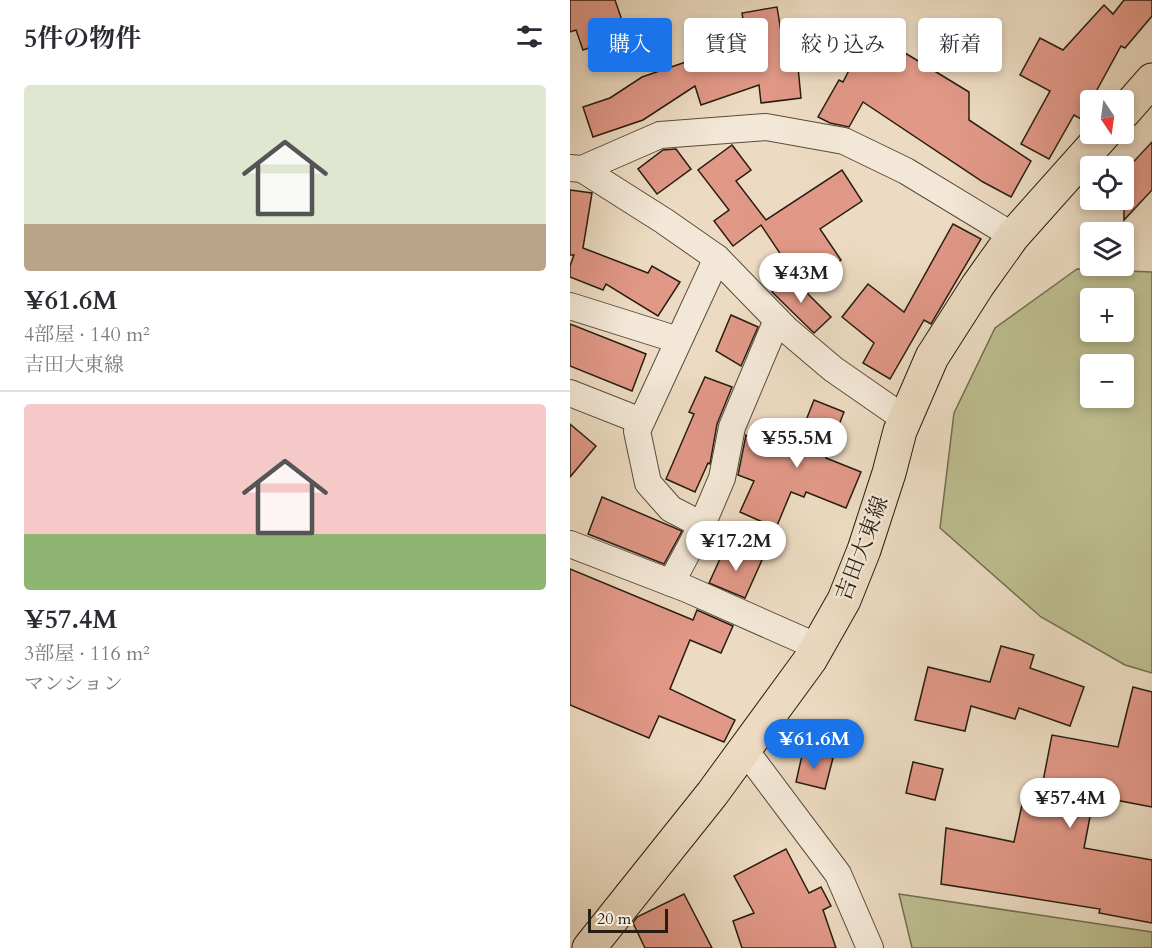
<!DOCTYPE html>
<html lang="ja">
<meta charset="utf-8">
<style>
:root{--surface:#fff;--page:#f2f2f3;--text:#2b2b33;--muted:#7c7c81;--line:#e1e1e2;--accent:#1a73e8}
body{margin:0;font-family:Cardo,"Noto Serif JP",serif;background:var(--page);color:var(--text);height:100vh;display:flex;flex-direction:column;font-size:22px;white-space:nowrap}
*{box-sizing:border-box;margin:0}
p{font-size:20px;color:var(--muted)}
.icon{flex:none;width:33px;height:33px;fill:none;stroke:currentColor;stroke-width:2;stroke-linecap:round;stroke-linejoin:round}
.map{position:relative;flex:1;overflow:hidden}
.details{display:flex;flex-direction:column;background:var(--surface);width:570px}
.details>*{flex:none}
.banner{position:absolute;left:18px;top:18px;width:474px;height:54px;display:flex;gap:12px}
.needle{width:39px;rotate:167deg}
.controls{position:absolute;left:510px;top:90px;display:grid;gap:12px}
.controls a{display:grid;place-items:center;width:54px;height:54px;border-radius:6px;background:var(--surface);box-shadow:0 3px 9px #0003;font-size:30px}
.scale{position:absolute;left:18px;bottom:15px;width:80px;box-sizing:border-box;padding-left:6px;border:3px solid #271d10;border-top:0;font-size:16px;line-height:21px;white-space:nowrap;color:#271d10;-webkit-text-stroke:4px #f3e8d7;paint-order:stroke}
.price{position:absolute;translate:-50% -51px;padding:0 14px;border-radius:21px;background:#fff;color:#222;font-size:20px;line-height:39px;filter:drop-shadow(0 2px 3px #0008)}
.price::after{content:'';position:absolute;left:50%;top:36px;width:18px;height:14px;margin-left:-9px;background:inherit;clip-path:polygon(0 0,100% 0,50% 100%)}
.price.active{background:var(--accent);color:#fff}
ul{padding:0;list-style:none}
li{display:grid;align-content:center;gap:12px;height:318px;padding:0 24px}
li+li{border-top:2px solid var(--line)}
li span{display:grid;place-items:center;height:186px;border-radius:6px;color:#555}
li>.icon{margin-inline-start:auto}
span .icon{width:108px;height:108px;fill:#fffc;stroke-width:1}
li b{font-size:26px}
h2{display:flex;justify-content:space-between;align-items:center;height:72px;padding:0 24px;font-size:26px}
.tag{padding:0 21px;border-radius:6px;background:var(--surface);box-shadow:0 3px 9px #0003;font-size:21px;line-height:54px}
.tag.active{background:var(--accent);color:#fff}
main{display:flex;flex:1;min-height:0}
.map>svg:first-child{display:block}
.green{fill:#bdbe8f;stroke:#726e50;stroke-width:1.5;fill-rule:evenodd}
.building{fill:#e19887;stroke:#271d10;stroke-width:1.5}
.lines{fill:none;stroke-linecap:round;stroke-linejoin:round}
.minor-casing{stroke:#584c3c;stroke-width:28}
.major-casing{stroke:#271d10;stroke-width:35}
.minor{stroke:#f3e8d7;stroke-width:26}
.major{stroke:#ecdbc2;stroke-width:33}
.labels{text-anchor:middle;stroke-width:4.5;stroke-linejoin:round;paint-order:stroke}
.street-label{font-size:22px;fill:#271d10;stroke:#f3e8d7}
</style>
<main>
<section class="details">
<h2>5件の物件<svg class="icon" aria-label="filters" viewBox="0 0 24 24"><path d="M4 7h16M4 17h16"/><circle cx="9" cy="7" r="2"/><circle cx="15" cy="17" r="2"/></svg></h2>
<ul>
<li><span style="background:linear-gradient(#dfe7d0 75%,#b9a48a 0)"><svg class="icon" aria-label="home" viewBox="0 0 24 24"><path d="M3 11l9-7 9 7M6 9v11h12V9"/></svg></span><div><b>¥61.6M</b><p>4部屋 · 140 m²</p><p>吉田大東線</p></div></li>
<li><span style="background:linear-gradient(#f6c9c9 70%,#8fb573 0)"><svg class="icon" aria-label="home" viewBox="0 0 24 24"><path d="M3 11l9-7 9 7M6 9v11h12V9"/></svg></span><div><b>¥57.4M</b><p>3部屋 · 116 m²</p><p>マンション</p></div></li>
</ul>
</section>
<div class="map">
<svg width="582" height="948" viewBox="0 0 582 948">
<rect width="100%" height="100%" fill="#ecdbc2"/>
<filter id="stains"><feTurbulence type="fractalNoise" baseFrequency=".00333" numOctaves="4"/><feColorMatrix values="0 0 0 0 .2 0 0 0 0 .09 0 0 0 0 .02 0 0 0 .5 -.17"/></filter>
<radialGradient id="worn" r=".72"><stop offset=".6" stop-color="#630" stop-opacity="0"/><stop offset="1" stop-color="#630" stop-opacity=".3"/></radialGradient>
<g class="green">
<path d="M507 269 582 272V673L555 665 471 617 370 528 384 413 425 328ZM520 298H554V332H520ZM520 364H554V398H520Z"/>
<polygon points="329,894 582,932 582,948 342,948"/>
</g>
<g class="building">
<polygon points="0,0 45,0 57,35 13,50 6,30 0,32"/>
<polygon points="554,0 582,0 582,16 555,48 551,46 511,119 504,115 479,159 451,144 480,91 450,75 470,38 493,50 534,5 543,14"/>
<polygon points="207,7 217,68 228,67 231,98 191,103 189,85 131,105 125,86 73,120 23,137 13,107 40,98 72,77 177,41 172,13"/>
<polygon points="299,31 399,92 399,120 461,161 441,197 413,182 293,102 279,127 260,123 248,117 269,80 273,82"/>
<polygon points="582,142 582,190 554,220 554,172"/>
<polygon points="162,145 181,170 166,181 196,220 272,170 292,201 250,229 271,260 232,286 191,225 163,246 144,221 159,210 128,170"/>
<polygon points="106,149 121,169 87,194 68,169 93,150"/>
<polygon points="0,190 22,193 13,248 78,273 82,266 110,282 88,316 36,284 33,290 0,277 0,266 4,255 0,255"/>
<polygon points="383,224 411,239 361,324 354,320 320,379 293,363 304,343 272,317 298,284 334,312"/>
<polygon points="219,275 261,317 244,333 202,292"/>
<polygon points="161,315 188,327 171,366 146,351"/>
<polygon points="0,324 76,354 62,391 0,366"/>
<polygon points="135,377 162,387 147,424 140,464 138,463 125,492 96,479 124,414 119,412"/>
<polygon points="244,400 274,412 256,458 291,472 276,508 236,492 234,497 221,492 206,528 170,512 184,481 168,475 176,435 217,452 218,449 224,451"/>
<polygon points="0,424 26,446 0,477"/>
<polygon points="32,497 112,531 94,564 18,534"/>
<polygon points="156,546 192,560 175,598 139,583"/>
<polygon points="0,569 123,620 127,610 163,626 151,653 120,640 100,689 165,720 154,742 89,716 79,738 0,705"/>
<polygon points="431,646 464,655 460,668 514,687 500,726 449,708 445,719 401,706 395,731 345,720 358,667 420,682"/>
<polygon points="563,687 582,692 582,807 524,796 514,848 582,860 582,923 529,913 530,909 371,884 376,828 444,842 453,800 469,802 482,735 548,747"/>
<polygon points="233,751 263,758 255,789 226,782"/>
<polygon points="343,762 373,769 365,800 336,793"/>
<polygon points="216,849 239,893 251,887 261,906 253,910 266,948 172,948 163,921 184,913 164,876"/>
<polygon points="114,894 142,948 75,948 63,923 67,917"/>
</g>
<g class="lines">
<g class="minor-casing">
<g id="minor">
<polyline points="0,168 12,169 90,135 196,127 274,141 336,171 443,236"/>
<polyline points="12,169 94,221 147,258 217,330 263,369 335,419"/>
<polyline points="0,306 108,340"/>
<polyline points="0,393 71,421"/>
<polyline points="132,525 152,478 162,427 207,320"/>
<polyline points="0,544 117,589 248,647"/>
<polyline points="101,583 132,525 101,509 78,483 67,431 147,258"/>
<polyline points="175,750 268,874 300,948"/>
</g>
</g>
<g class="major-casing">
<g id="major">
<polyline points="554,112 582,80"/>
<polyline points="19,948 142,794 240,660 274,600 294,550 319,473 330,431 362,357 408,285 443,236 534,134"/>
</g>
</g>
<use href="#minor" class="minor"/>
<use href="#major" class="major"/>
</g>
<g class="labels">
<g class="street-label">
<text transform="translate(291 548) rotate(-69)" y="8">吉田大東線</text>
</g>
</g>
<rect width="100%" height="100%" filter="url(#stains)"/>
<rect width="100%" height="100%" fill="url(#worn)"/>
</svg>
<div class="controls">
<a><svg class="needle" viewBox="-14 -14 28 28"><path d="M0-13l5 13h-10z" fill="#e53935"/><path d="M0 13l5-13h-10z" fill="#7c7c81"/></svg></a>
<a><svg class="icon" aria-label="locate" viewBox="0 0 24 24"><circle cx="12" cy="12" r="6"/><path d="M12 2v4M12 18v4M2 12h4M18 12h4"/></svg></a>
<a><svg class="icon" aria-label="layers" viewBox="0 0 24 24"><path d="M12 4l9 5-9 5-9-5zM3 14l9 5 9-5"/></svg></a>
<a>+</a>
<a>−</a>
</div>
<div class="scale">20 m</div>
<b class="price" style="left:231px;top:304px">¥43M</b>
<b class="price" style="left:227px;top:469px">¥55.5M</b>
<b class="price" style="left:166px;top:572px">¥17.2M</b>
<b class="price active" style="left:244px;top:770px">¥61.6M</b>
<b class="price" style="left:500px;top:829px">¥57.4M</b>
<div class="banner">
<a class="tag active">購入</a>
<a class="tag">賃貸</a>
<a class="tag">絞り込み</a>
<a class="tag">新着</a>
</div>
</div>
</main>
